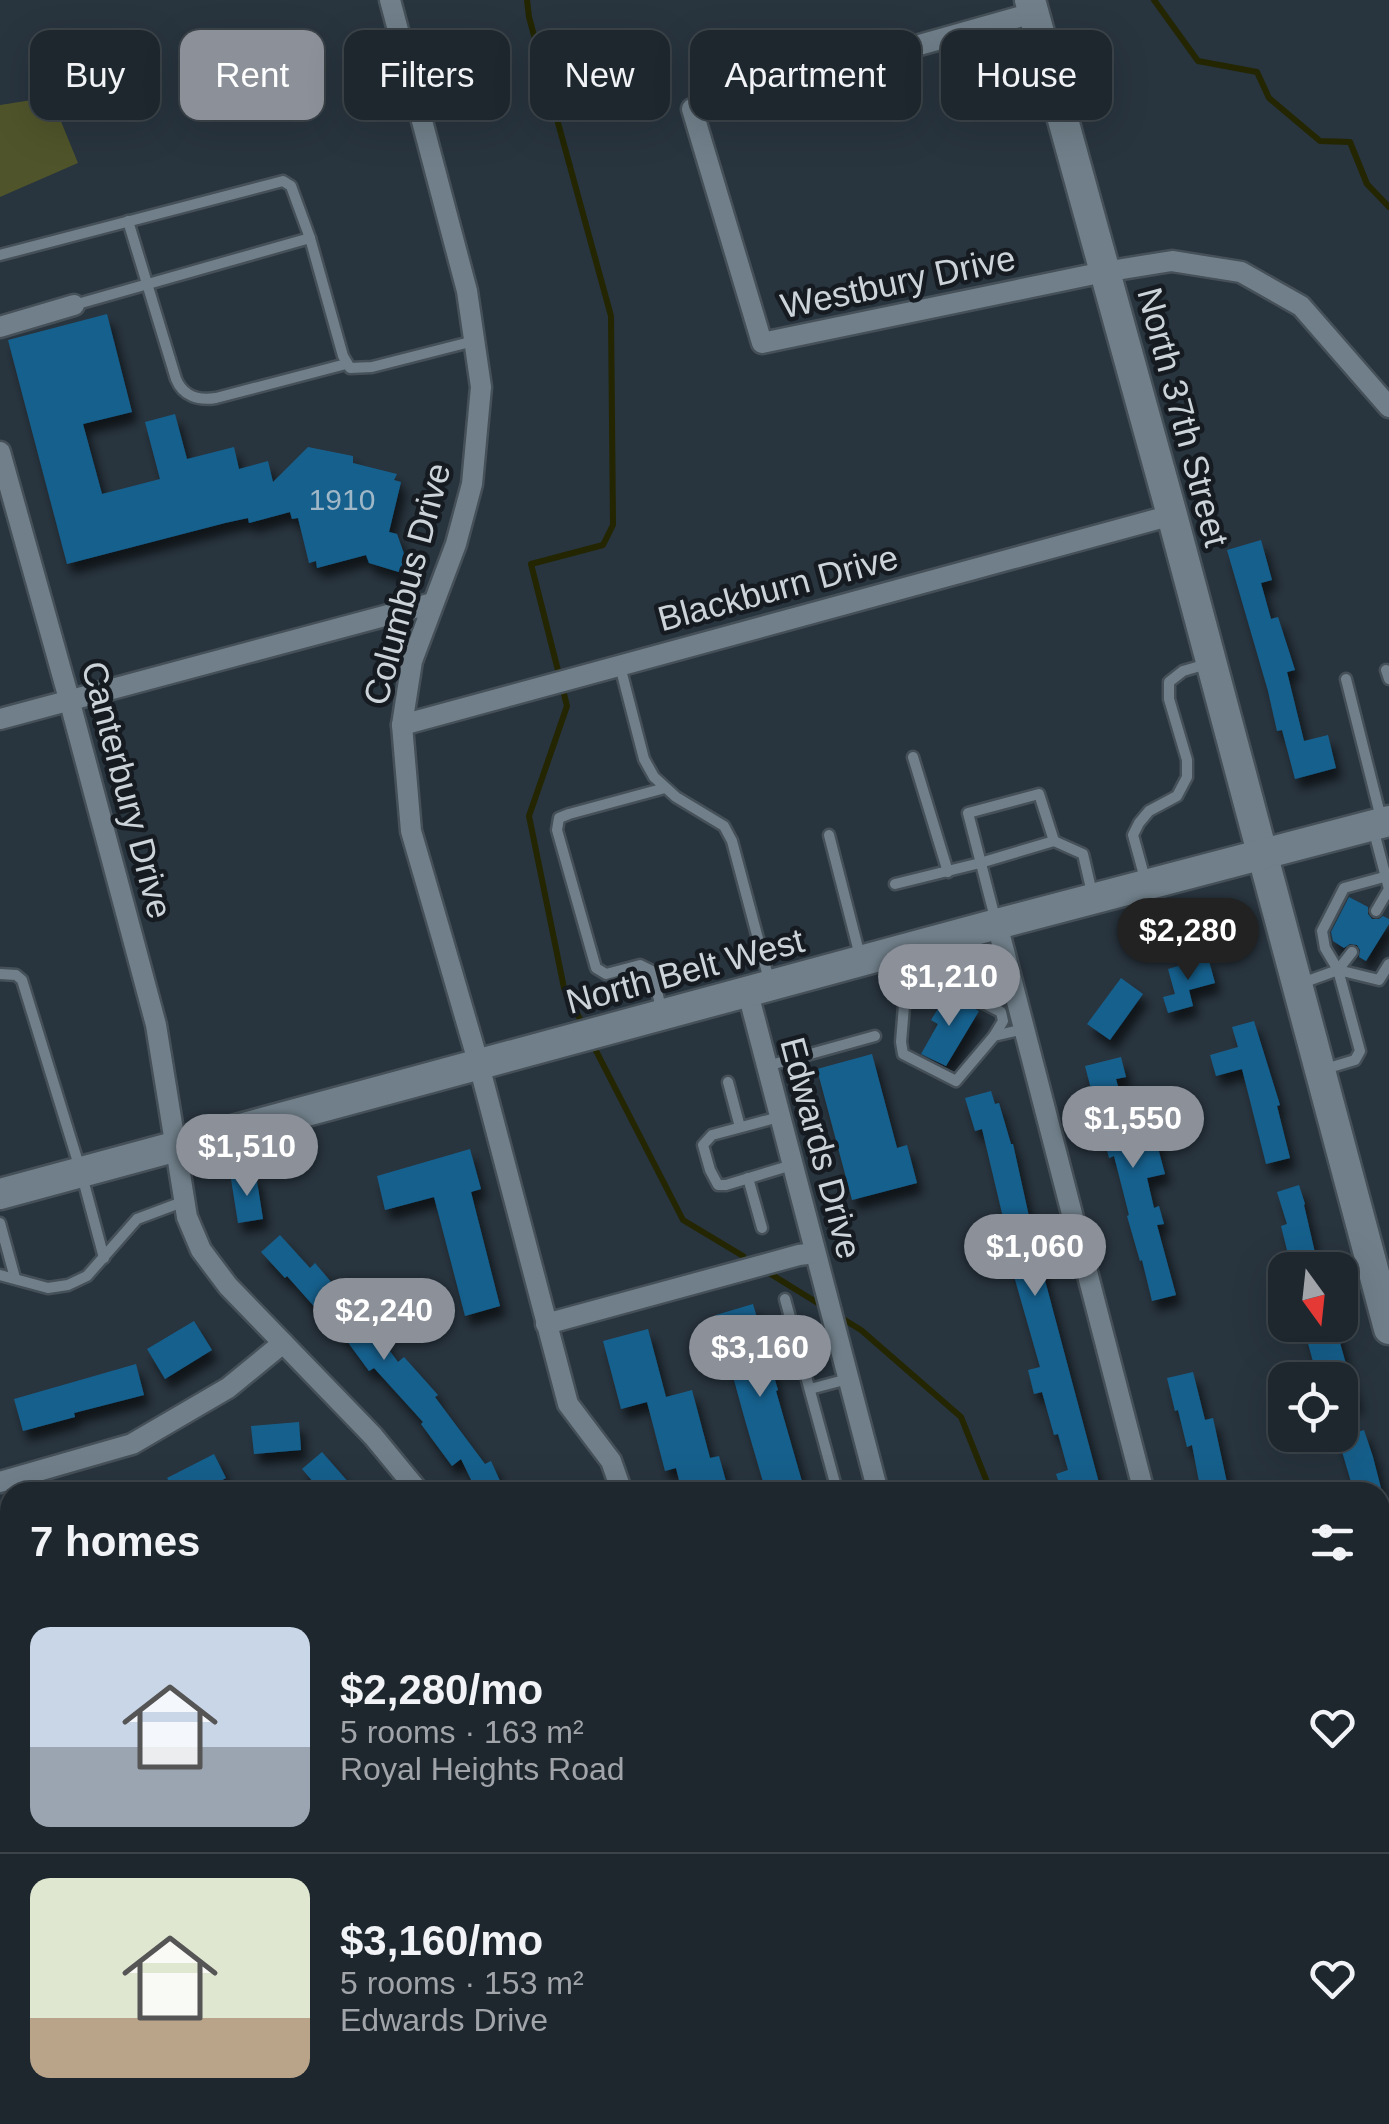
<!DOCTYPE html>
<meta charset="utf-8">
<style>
:root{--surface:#1e272e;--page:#2b333a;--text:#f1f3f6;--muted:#a1a5aa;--line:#3c444a;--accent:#8c9099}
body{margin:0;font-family:Arial,sans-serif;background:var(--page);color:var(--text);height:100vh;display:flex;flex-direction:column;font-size:38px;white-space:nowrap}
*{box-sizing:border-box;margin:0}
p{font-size:32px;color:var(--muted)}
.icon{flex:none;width:55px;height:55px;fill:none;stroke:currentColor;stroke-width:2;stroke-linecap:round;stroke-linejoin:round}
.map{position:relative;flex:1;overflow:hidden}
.drawer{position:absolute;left:0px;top:1482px;width:1390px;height:642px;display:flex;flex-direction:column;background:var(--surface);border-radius:30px 30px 0 0;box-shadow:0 10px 40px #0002,0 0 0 2px var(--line)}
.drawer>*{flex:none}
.banner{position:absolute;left:30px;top:30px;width:1330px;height:90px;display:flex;gap:20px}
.needle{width:65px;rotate:165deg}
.fabs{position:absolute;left:1268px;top:1252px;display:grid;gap:20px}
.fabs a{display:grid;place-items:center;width:90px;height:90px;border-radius:20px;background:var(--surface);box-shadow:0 10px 40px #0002,0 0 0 2px var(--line);font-size:50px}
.price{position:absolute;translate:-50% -85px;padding:0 22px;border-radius:35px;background:var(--accent);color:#fff;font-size:32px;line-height:65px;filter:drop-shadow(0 2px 5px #0008)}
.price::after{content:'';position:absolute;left:50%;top:60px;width:30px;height:22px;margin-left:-15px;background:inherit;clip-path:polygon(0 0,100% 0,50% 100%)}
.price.active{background:#222;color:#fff}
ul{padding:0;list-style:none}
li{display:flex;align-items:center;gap:30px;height:250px;padding:0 30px}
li+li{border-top:2px solid var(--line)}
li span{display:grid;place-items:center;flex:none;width:280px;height:200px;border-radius:20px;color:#555}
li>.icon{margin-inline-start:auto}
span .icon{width:120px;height:120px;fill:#fffc;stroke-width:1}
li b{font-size:42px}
h2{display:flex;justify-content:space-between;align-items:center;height:120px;padding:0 30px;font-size:42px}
.pill{padding:0 35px;border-radius:20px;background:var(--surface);box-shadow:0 10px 40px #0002,0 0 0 2px var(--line);font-size:35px;line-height:90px}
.pill.active{background:var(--accent);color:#fff}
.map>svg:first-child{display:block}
.green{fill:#4f542a}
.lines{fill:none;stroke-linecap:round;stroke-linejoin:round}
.stream{stroke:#232600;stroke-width:6}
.building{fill:#17608d;filter:url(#shadow)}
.lane-casing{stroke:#455058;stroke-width:15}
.street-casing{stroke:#455058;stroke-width:25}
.secondary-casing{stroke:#455058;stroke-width:35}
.lane{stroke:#707f8a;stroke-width:10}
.street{stroke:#707f8a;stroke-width:20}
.secondary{stroke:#707f8a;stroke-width:30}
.labels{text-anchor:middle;stroke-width:9;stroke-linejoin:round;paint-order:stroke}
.number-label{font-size:30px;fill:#9fb7c7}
.street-label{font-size:35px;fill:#ccd4da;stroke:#151b20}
</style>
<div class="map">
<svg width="1389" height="2124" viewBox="0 0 1389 2124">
<defs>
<filter id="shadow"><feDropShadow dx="5.5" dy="10" stdDeviation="5" flood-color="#0009"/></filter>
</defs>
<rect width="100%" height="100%" fill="#28343e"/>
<polygon class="green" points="51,97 78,163 0,197 0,105"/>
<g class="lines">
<g class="stream">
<polyline points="527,0 529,17 611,316 613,525 603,545 531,564 567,706 529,816 564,988 584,1027"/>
<polyline points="1154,0 1198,61 1257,72 1269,98 1320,141 1350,142 1367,184 1389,207"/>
<polyline points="592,1043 683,1220 743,1256"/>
<polyline points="764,1270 821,1305"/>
<polyline points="843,1319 861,1330 961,1417 991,1492"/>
</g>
</g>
<g class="building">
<polygon points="107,314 132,412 83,424 102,494 160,479 145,422 175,414 187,459 234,447 239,469 268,461 273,482 308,447 353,456 353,463 397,474 394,480 401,482 389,532 397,534 412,576 369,563 366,555 317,568 316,561 309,563 298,518 292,519 290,512 249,523 248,518 225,523 67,564 8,340"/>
<polygon points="1261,540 1272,580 1261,583 1271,619 1278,617 1295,670 1287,672 1304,741 1328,735 1336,768 1295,779 1282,730 1277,731 1268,691 1227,550"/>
<polygon points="1349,897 1368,907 1368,914 1372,919 1379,919 1383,916 1389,919 1389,924 1366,961 1359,957 1360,950 1357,945 1350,944 1344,948 1333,941 1331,932"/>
<polygon points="1208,957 1215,983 1189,990 1193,1006 1168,1013 1163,997 1175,994 1168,969"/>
<polygon points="1121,978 1143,994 1110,1040 1087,1024"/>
<polygon points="947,994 979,1011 946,1066 921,1054 938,1024 931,1020"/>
<polygon points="1254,1021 1280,1105 1277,1106 1290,1158 1266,1164 1242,1069 1216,1076 1210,1055 1238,1047 1232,1027"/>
<polygon points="872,1054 897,1148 907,1145 917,1183 852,1200 817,1069"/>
<polygon points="1121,1057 1126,1077 1116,1079 1125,1112 1133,1110 1136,1122 1150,1118 1165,1174 1147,1178 1154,1208 1159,1206 1164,1224 1157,1225 1176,1295 1152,1301 1142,1260 1140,1261 1127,1216 1129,1215 1114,1156 1109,1158 1085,1066"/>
<polygon points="991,1091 995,1104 999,1103 1011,1144 1013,1144 1030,1221 1026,1222 1034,1256 1038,1254 1099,1483 1064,1492 1062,1492 1056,1474 1068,1470 1058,1434 1054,1435 1042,1392 1034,1394 1028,1370 1040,1367 1006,1248 1010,1247 982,1129 975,1131 965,1098"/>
<polygon points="470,1149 481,1189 471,1192 500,1306 465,1316 434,1197 385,1210 377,1176"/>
<polygon points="256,1175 263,1219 238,1223 231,1179"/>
<polygon points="1299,1185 1305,1204 1304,1205 1319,1270 1292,1270 1281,1226 1287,1224 1277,1192"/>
<polygon points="280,1235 310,1268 315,1263 355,1310 358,1308 398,1362 404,1357 438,1395 435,1397 485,1464 491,1461 505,1492 477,1492 461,1459 452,1466 421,1424 423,1422 374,1368 369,1371 330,1318 327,1321 287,1276 285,1278 261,1252"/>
<polygon points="753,1304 778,1390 776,1391 805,1492 766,1492 745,1420 716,1315"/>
<polygon points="194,1321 212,1350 165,1379 147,1349"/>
<polygon points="1320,1325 1335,1325 1357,1403 1340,1408 1340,1380 1326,1380 1321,1363 1314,1365 1304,1329"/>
<polygon points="648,1329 666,1397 692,1390 710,1458 719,1456 729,1492 682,1492 676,1468 665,1471 647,1402 621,1409 603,1341"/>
<polygon points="136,1364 144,1395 74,1413 75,1417 23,1431 14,1399"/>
<polygon points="1193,1372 1205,1420 1213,1418 1229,1492 1201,1492 1192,1445 1187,1447 1178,1410 1175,1411 1167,1378"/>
<polygon points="299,1422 301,1450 254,1454 251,1426"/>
<polygon points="1364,1430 1373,1457 1382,1492 1354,1492 1338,1438"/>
<polygon points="322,1452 357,1492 322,1492 302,1469"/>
<polygon points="214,1454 226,1478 200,1492 175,1492 167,1478"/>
</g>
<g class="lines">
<g class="lane-casing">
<g id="lane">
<path d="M128 221 176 379C183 396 198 401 216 398L346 364"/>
<polyline points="0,255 283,181 291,186 310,238"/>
<polyline points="74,305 310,238 343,356 350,368 372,367 474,341"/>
<polyline points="620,666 644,759 654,777 676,797 724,826 732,841 769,980"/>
<polyline points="1386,670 1389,679"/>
<polyline points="1346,679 1382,822"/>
<polyline points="913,757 948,872"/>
<polyline points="1373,828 1389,889 1376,911"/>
<polyline points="829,835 860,956"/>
<polyline points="1145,879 1133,835 1139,823 1149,811 1177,796 1187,777 1187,760 1169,699 1169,682 1183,671 1207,664"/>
<polyline points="895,884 980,863 1054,841 1083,854 1092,893"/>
<polyline points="995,918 968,813 1039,794 1054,841"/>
<polyline points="891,955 905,994 901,1042 903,1054 956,1081 994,1036 1024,1029"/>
<polyline points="1338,970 1379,980 1389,964"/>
<polyline points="0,974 16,975 22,980 81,1172 104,1258"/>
<polyline points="1302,983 1338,970 1352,952"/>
<polyline points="905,994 944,983 1001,1012 1003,1021 994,1036"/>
<polyline points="662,1012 652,971 640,965 606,974 596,968 557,830 559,818 569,814 665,788"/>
<polyline points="767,1066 875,1036"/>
<polyline points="1325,1069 1355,1060 1360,1051 1338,970 1325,948 1322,931 1344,888 1384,877"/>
<polyline points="728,1082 740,1127"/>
<polyline points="779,1117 712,1135 703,1145 710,1170 718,1185 726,1185 792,1165"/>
<polyline points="748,1178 762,1228"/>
<polyline points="0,1223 15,1278"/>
<polyline points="0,1275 48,1288 68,1285 87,1276 137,1219 185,1201"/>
<polyline points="785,1299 835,1483"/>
<polyline points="810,1389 848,1379"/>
</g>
</g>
<g class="street-casing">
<g id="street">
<polyline points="390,0 467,291 481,387 472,484 456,544 412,661 402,725 411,831 479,1065 568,1404 611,1461 622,1492"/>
<polyline points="1033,13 692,109 762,343 1104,272 1172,261 1241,272 1301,306 1389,407"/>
<polyline points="0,327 74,305"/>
<polyline points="0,452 69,699 156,1025 187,1217 201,1250 228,1286 373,1436 419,1492"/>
<polyline points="0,719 433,603"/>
<polyline points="402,725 1172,515"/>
<polyline points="997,924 1144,1492"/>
<polyline points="748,993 878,1492"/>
<polyline points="546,1324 799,1255 815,1253"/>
<polyline points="0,1482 132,1444 228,1388 283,1343"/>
<polyline points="1380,1658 1389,1656"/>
<polyline points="0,1737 10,1734"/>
<polyline points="0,1987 10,1984"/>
<polyline points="353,2124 366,2115"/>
</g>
</g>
<g class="secondary-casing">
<g id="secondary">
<polyline points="1030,0 1172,515 1389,1329"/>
<polyline points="0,1194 997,924 1389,821"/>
</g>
</g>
<use href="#lane" class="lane"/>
<use href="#street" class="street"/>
<use href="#secondary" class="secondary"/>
</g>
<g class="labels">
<g class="number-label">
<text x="342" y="510">1910</text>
</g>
<g class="street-label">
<text transform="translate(898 282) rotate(-12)" y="12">Westbury Drive</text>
<text transform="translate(1183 417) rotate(75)" y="12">North 37th Street</text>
<text transform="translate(407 584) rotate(-75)" y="12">Columbus Drive</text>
<text transform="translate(778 588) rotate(-15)" y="12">Blackburn Drive</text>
<text transform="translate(127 790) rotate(75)" y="12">Canterbury Drive</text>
<text transform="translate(685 971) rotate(-15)" y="12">North Belt West</text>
<text transform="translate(821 1148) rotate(75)" y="12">Edwards Drive</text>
</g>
</g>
</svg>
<div class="fabs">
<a><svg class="needle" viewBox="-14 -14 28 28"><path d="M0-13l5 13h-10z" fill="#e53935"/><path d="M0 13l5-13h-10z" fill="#a1a5aa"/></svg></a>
<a><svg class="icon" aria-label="locate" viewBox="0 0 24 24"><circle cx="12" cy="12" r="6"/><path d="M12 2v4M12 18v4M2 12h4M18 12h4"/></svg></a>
</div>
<b class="price active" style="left:1188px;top:983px">$2,280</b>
<b class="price" style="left:949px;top:1029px">$1,210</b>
<b class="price" style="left:1133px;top:1171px">$1,550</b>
<b class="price" style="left:247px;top:1199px">$1,510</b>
<b class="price" style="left:1035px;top:1299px">$1,060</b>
<b class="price" style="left:384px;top:1363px">$2,240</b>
<b class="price" style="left:760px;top:1400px">$3,160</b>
<div class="banner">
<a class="pill">Buy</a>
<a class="pill active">Rent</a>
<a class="pill">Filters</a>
<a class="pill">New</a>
<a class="pill">Apartment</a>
<a class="pill">House</a>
</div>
<section class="drawer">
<h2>7 homes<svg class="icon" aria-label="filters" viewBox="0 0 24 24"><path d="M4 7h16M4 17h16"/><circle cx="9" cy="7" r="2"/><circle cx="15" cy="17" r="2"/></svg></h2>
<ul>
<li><span style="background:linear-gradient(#c9d6e8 60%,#9aa5b1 0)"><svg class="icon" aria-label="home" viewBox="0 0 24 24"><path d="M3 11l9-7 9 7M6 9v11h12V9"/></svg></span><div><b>$2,280/mo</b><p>5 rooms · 163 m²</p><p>Royal Heights Road</p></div><svg class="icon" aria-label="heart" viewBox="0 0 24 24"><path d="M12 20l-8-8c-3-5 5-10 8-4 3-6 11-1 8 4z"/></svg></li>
<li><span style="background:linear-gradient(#dfe7d0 70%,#b9a48a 0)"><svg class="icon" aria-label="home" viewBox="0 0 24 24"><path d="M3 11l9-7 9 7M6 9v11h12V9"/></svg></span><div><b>$3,160/mo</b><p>5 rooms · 153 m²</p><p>Edwards Drive</p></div><svg class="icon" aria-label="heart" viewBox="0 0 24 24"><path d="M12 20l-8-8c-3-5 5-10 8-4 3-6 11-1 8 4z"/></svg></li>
</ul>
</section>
</div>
